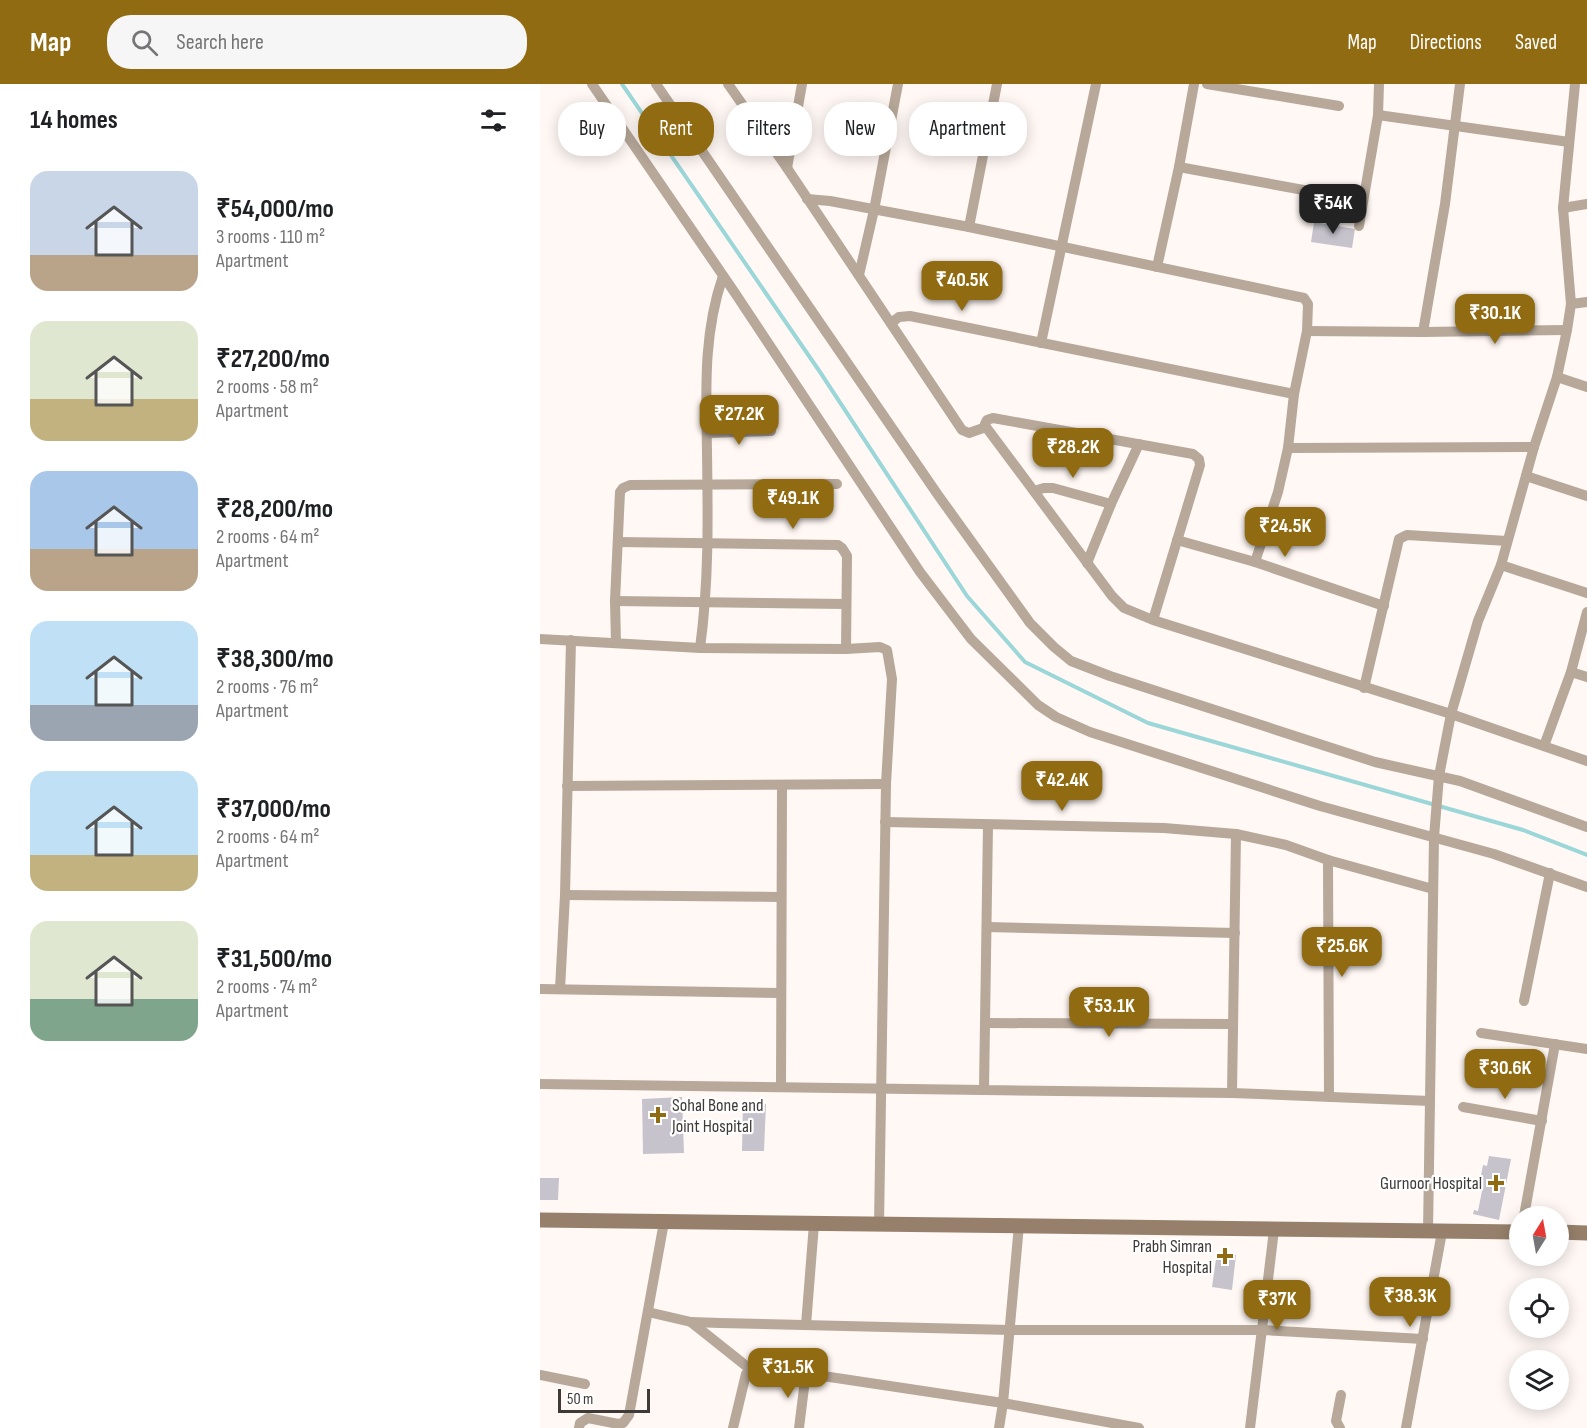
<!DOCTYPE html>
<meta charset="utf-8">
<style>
:root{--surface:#fff;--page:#f6f6f6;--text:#202124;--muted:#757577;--accent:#906b11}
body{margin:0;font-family:"Sofia Sans Condensed",sans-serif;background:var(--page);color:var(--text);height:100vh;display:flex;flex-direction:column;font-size:22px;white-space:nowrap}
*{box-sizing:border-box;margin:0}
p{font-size:20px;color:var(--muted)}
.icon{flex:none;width:33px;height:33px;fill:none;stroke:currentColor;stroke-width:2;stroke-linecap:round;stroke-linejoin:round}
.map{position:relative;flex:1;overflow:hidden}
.drawer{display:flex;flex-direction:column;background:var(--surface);width:540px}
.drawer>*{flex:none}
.hud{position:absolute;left:18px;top:18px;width:570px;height:54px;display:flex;gap:12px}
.needle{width:39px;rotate:11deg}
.fabs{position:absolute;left:969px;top:1122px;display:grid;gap:12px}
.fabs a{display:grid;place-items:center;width:60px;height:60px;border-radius:50%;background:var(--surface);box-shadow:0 3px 15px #0003;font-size:30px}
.scale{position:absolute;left:18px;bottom:15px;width:92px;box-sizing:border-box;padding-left:6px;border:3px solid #3e3a37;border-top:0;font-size:16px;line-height:21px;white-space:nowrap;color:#3e3a37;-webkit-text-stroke:4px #fff;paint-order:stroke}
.price{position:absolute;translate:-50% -51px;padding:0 14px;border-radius:12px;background:var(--accent);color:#fff;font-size:20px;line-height:39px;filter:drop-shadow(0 2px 3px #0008)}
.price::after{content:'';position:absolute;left:50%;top:36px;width:18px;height:14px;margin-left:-9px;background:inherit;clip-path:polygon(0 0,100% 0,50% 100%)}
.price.on{background:#222;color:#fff}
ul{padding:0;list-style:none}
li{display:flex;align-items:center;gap:18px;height:150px;padding:0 30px}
li span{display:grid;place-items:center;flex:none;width:168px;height:120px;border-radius:18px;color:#555}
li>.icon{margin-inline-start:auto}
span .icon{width:72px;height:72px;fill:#fffc;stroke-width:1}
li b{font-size:26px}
h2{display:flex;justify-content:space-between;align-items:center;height:72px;padding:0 30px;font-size:26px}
.chip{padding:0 21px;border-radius:24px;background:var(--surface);box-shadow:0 3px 15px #0003;font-size:21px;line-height:54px}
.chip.on{background:var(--accent);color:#fff}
header{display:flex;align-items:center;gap:36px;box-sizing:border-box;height:84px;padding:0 30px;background:var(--accent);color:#fff}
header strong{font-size:28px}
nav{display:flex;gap:33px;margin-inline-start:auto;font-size:21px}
.search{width:420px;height:54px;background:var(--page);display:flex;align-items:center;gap:15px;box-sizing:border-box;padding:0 21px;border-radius:24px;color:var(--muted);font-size:22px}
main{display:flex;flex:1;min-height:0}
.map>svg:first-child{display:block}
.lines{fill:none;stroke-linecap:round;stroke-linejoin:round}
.stream{stroke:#9bd6d8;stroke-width:4}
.building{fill:#c6c3cd}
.minor{stroke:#b7a899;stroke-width:10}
.secondary{stroke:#96806b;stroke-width:15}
.poi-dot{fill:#906b11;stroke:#fff;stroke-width:2}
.labels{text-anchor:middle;stroke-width:4.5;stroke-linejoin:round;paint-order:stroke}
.poi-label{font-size:18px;fill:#3e3a37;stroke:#fff;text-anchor:end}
</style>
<header>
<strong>Map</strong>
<div class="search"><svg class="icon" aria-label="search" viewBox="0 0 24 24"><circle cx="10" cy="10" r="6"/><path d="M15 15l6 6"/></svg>Search here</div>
<nav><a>Map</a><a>Directions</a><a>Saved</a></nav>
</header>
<main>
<section class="drawer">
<h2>14 homes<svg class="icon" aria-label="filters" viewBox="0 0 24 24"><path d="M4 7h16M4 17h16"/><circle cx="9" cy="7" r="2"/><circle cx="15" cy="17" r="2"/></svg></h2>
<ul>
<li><span style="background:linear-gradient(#c9d6e8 70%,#b9a48a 0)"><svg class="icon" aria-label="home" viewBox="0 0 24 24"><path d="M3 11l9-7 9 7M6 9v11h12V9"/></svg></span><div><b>₹54,000/mo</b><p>3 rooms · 110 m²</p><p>Apartment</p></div></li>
<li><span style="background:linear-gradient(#dfe7d0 65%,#c2b280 0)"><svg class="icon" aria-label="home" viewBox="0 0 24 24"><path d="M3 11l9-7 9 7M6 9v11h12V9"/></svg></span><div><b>₹27,200/mo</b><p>2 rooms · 58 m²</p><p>Apartment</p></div></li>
<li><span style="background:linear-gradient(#a9c7e8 65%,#b9a48a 0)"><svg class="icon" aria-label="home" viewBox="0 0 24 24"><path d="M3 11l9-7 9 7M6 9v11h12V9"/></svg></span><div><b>₹28,200/mo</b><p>2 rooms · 64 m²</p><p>Apartment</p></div></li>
<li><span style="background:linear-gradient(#bfe0f5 70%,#9aa5b1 0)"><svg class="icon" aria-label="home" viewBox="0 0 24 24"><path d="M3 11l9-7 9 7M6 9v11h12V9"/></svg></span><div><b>₹38,300/mo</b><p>2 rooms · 76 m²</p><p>Apartment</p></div></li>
<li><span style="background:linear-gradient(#bfe0f5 70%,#c2b280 0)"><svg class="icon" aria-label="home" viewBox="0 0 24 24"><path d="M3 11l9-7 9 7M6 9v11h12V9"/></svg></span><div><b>₹37,000/mo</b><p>2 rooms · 64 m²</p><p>Apartment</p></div></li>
<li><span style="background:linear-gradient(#dfe7d0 65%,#7fa58c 0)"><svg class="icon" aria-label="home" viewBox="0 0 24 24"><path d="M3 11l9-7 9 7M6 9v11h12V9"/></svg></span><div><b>₹31,500/mo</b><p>2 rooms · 74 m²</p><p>Apartment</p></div></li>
</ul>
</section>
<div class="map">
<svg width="1047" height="1344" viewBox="0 0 1047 1344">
<rect width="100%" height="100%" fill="#fff8f5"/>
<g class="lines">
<polyline class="stream" points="82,0 280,288 427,512 485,578 608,639 983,746 1047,771"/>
</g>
<g class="building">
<polygon points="774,138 815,145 812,164 771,158"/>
<polygon points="142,1013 144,1069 103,1070 102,1015"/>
<polygon points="203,1019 226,1020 224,1067 202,1067"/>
<polygon points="949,1072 971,1075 959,1136 933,1130 934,1126 938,1127 942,1107 938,1107 943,1081 947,1082"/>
<polygon points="0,1094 19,1094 18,1116 0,1116"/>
<polygon points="677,1168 696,1171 692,1206 672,1203"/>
</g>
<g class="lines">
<g class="minor">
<polyline points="52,0 195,209 380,488 431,555 498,621 516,633 550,648 780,722 954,770 1047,803"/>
<polyline points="116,0 398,411 490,539 514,563 531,577 570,592 835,678 920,697 1047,743"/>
<polyline points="188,0 247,84 422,346 429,349 446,343"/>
<polyline points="667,0 799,22"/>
<polyline points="838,31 1029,58"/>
<polyline points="639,83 769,107"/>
<polyline points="247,84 262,0"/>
<polyline points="267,115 290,117 429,143 764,214 768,220 767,247 754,310 748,364 738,408 715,478"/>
<polyline points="1023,124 1047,120"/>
<polyline points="819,142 838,31 839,0"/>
<polyline points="429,143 457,0"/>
<polyline points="617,183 639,83 654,0"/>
<polyline points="319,191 334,126 358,0"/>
<polyline points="1031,220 1047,218"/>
<polyline points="351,239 359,233 370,232 754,310"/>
<polyline points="767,247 883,248 1027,246"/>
<polyline points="883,248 905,120 920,0"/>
<polyline points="501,259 556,0"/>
<polyline points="1017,293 1047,303"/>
<polyline points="167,349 231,347"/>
<polyline points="748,364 994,363"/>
<polyline points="986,392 1047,412"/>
<polyline points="494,407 504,404 513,404 571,420"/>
<polyline points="637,456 715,478 844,522"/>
<polyline points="78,458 298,461 302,464 307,472 306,565"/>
<polyline points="547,479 571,420 599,360"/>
<polyline points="961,481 1047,509"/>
<polyline points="75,517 306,520"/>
<polyline points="613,536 660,381 659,375 653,370 453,334 447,336 445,340 446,343 572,512 584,524 613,536 911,630 1047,677"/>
<polyline points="0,555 160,564 306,565 340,563 347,566 352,595 346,700 339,1141"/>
<polyline points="76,559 75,517 80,408 83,404 90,401 297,400"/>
<path d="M160 564C169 498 168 434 167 368 166 307 163 250 183 192"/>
<polyline points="1031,588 1047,593"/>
<polyline points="824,604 859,455 867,451 967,457"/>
<polyline points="1004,662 1031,588 1047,528"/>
<polyline points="27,702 346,700"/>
<polyline points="345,738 624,744 696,750 746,761 788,776 893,805"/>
<polyline points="448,741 444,1006 692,1009 890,1017"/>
<polyline points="788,776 789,1013"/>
<polyline points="25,811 240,813"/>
<polyline points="447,843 695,849"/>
<polyline points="0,905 240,909"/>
<polyline points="20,905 25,811 31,556"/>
<polyline points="984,917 1010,789"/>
<polyline points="446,939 693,940"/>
<polyline points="941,949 1047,965"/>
<polyline points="0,1000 444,1006"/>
<polyline points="241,1003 242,702"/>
<polyline points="692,1009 696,750"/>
<polyline points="923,1023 1002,1037"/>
<polyline points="984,1132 1015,960"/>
<polyline points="888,1148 894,753 899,692 911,630 938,537 961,481 994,363 1017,293 1027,246 1031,220 1023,124 1035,0"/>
<polyline points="108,1228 151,1238 180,1239 470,1246 723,1246 883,1255"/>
<polyline points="151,1238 210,1285"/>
<polyline points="266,1241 274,1140"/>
<polyline points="0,1291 45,1300"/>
<polyline points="39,1344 40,1339 48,1334 78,1340 83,1339 89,1331 124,1138"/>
<polyline points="193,1344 206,1290 210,1285 223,1283 463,1319 599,1344"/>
<polyline points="259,1344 266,1288"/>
<polyline points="459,1344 463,1319 479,1141"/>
<polyline points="710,1344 734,1146"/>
<polyline points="800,1344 796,1337 801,1311"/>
<polyline points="866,1344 902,1148"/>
</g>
<g class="secondary">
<polyline points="0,1136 980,1148"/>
<polyline points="1018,1148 1047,1149"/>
</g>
</g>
<g class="poi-dot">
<path d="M115 1022h6v6h6v6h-6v6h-6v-6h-6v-6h6z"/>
<path d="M953 1090h6v6h6v6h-6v6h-6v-6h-6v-6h6z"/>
<path d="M682 1163h6v6h6v6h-6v6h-6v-6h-6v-6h6z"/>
</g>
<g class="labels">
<g class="poi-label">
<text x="132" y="1027" text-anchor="start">Sohal Bone and<tspan x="132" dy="21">Joint Hospital</tspan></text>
<text x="942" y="1105">Gurnoor Hospital</text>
<text x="672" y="1168">Prabh Simran<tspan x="672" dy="21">Hospital</tspan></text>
</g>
</g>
</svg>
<div class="fabs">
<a><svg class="needle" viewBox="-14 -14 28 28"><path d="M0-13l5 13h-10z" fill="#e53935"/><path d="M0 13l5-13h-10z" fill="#757577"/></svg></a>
<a><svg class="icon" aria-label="locate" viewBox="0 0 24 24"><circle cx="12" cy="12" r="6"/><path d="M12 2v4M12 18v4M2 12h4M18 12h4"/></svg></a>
<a><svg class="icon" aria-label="layers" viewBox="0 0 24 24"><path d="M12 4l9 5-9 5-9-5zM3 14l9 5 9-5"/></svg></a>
</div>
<div class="scale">50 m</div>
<b class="price on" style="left:793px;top:151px">₹54K</b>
<b class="price" style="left:422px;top:228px">₹40.5K</b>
<b class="price" style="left:955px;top:261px">₹30.1K</b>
<b class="price" style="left:199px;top:362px">₹27.2K</b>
<b class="price" style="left:533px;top:395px">₹28.2K</b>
<b class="price" style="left:253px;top:446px">₹49.1K</b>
<b class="price" style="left:745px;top:474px">₹24.5K</b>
<b class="price" style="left:522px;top:728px">₹42.4K</b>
<b class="price" style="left:802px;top:894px">₹25.6K</b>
<b class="price" style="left:569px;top:954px">₹53.1K</b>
<b class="price" style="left:965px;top:1016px">₹30.6K</b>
<b class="price" style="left:870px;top:1244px">₹38.3K</b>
<b class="price" style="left:737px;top:1247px">₹37K</b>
<b class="price" style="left:248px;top:1315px">₹31.5K</b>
<div class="hud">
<a class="chip">Buy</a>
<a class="chip on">Rent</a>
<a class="chip">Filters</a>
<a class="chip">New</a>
<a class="chip">Apartment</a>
</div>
</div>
</main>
